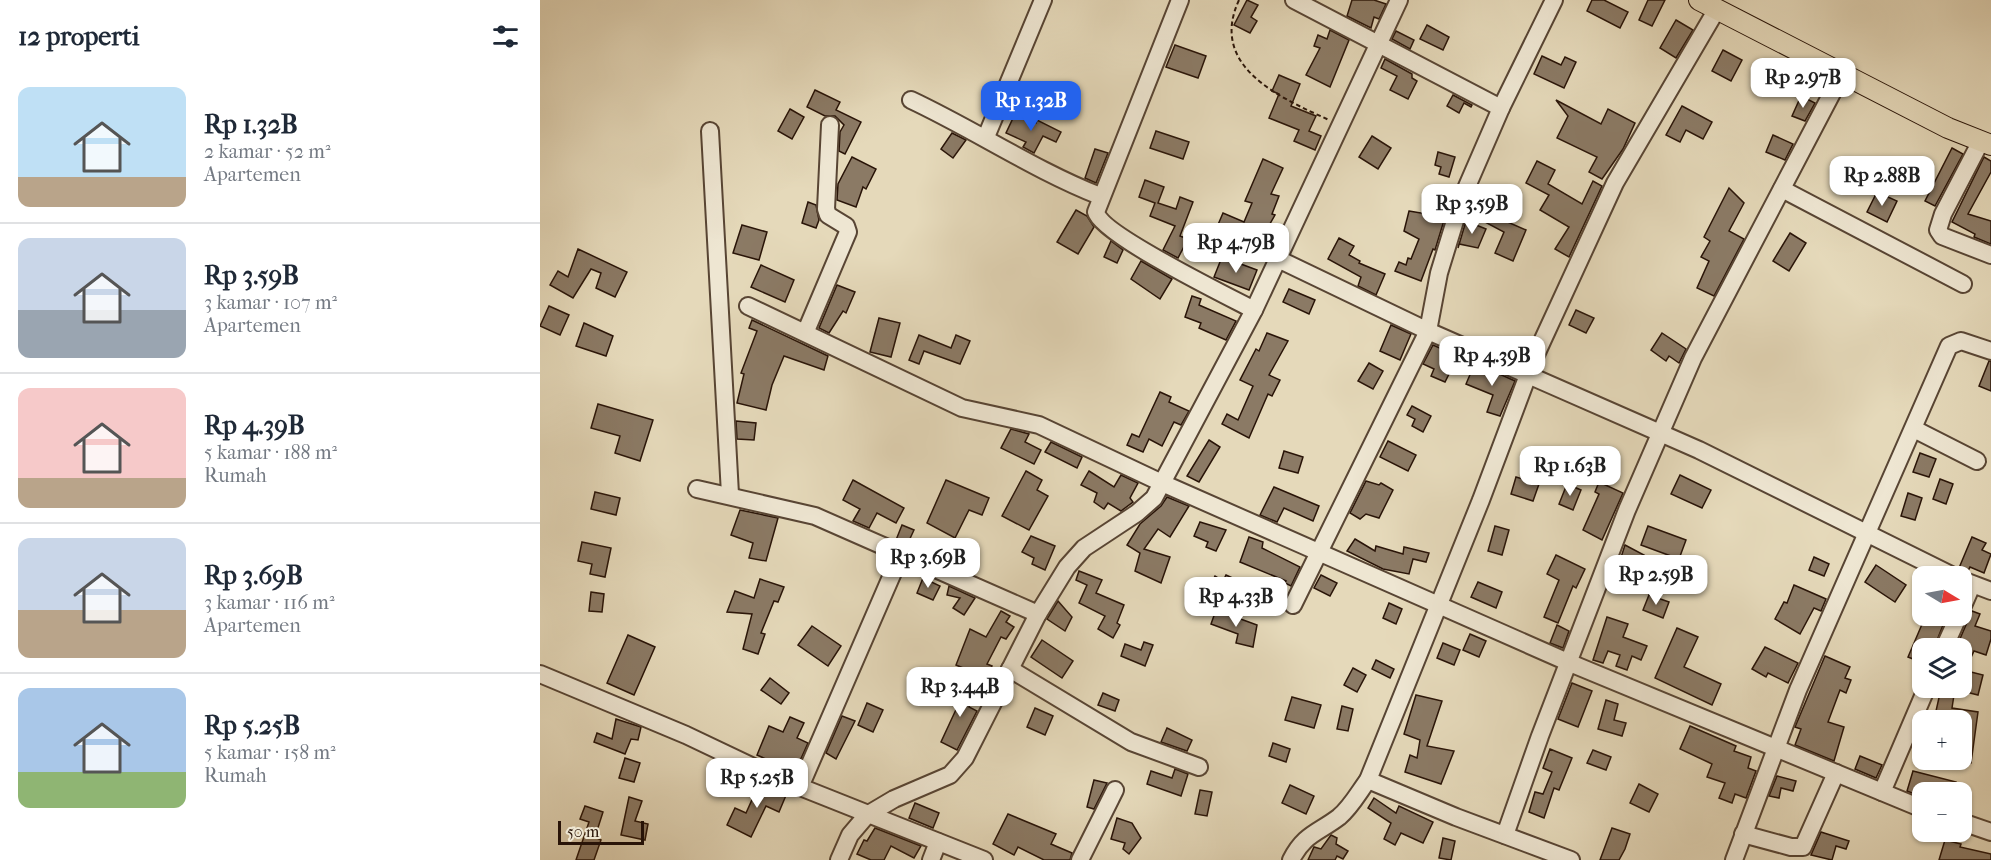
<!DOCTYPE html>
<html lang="id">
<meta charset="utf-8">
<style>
:root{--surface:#fff;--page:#f2f2f3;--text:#1f2937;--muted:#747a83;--line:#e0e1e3;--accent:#2563eb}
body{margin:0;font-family:"IM FELL French Canon",serif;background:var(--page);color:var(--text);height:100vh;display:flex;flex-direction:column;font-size:22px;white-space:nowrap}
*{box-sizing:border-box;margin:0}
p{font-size:20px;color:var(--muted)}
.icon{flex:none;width:33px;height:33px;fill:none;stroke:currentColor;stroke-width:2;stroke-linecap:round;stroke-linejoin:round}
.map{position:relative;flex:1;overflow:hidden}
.sheet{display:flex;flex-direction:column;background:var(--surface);width:540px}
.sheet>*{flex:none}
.needle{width:39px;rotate:100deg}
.tools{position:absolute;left:1372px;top:566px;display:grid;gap:12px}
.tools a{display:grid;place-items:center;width:60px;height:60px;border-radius:12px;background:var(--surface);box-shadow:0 2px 4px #0004;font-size:30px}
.scale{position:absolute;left:18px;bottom:15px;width:86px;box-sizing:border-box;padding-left:6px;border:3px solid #291408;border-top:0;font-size:16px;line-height:21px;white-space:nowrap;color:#291408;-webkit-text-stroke:4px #eee6d2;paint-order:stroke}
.price{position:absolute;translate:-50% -51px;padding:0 14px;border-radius:12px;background:#fff;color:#222;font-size:20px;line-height:39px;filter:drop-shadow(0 2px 3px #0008)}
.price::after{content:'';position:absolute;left:50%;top:36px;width:18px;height:14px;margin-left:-9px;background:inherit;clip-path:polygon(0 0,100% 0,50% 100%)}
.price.active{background:var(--accent);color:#fff}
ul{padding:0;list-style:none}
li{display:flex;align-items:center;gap:18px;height:150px;padding:0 18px}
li+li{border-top:2px solid var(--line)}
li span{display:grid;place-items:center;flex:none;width:168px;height:120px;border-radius:12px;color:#555}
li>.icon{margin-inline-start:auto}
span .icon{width:72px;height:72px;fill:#fffc;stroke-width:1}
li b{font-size:26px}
h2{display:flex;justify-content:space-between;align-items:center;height:72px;padding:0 18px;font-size:26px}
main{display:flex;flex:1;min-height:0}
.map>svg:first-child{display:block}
.building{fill:#8b7a65;stroke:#291408;stroke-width:1.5}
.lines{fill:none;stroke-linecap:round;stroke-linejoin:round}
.minor-casing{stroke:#584534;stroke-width:20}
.major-casing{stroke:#291408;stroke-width:22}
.path{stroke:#291408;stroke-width:2;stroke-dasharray:4.5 3;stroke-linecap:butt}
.minor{stroke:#eee6d2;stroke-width:16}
.major{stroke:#e5d9ba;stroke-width:20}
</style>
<main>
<section class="sheet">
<h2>12 properti<svg class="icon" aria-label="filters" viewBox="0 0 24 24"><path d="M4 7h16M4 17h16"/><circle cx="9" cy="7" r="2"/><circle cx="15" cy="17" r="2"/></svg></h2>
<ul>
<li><span style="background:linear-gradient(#bfe0f5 75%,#b9a48a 0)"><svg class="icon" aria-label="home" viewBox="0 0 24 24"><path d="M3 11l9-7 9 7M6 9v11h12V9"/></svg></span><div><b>Rp 1.32B</b><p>2 kamar · 52 m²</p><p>Apartemen</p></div></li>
<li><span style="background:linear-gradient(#c9d6e8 60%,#9aa5b1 0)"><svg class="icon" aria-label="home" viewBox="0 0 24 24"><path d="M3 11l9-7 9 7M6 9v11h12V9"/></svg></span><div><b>Rp 3.59B</b><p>3 kamar · 107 m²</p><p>Apartemen</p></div></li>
<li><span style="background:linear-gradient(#f6c9c9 75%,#b9a48a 0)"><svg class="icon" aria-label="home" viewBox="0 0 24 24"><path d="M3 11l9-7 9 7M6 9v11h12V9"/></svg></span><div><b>Rp 4.39B</b><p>5 kamar · 188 m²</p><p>Rumah</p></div></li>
<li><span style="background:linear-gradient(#c9d6e8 60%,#b9a48a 0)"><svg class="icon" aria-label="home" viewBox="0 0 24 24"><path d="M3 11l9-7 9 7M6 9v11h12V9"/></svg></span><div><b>Rp 3.69B</b><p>3 kamar · 116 m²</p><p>Apartemen</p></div></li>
<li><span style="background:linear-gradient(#a9c7e8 70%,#8fb573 0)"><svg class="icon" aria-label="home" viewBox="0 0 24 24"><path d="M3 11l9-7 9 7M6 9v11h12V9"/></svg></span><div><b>Rp 5.25B</b><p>5 kamar · 158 m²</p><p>Rumah</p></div></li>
</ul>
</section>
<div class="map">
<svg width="1451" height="860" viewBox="0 0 1451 860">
<rect width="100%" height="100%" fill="#e5d9ba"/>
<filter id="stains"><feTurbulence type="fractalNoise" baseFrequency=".00333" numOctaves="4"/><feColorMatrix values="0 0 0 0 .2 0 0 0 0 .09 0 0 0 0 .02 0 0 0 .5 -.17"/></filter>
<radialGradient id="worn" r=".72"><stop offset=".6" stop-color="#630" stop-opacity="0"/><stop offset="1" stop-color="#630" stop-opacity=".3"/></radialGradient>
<g class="building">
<polygon points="707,0 718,5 711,17 717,21 710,33 694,25"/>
<polygon points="812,0 834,0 846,4 839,19 834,17 831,28 807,16"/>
<polygon points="1052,0 1064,0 1088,12 1080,28 1047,11"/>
<polygon points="1108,0 1125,0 1112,26 1099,20"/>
<polygon points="1136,20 1153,30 1136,58 1120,48"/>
<polygon points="887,25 909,37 903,50 880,39"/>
<polygon points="790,30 809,40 790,87 766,75 780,48 774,46 778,35 787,39"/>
<polygon points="856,31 874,40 870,49 852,39"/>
<polygon points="635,45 666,56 658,78 626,67"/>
<polygon points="1183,50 1202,60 1191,81 1172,71"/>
<polygon points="1002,56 1021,65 1025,57 1036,62 1024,88 994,74"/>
<polygon points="845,59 872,74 872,78 877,81 868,99 850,90 857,76 841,68"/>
<polygon points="739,75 760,84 751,106 776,116 769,131 781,136 775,150 754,141 759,130 729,118 739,94 732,91"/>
<polygon points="275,90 300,102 296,110 321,122 305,154 299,151 300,132 304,125 295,116 285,116 267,107"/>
<polygon points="913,95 932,105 931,107 924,103 919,113 907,106"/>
<polygon points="1261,96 1275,103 1265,121 1252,116"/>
<polygon points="1016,100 1061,124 1068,109 1095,123 1083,149 1062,179 1049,172 1057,157 1017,138 1028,116"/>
<polygon points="1142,106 1172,122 1163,139 1146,130 1140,142 1126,135"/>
<polygon points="250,109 264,117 252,139 238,131"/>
<polygon points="475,114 496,123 497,120 521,132 516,142 503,136 494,153 483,147 486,142 466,133"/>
<polygon points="616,131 649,142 643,159 610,148"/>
<polygon points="412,133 426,140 413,158 401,149"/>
<polygon points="1233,135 1253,144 1245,160 1226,152"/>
<polygon points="832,136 851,148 838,169 819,157"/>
<polygon points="1412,148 1423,154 1395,206 1385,201"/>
<polygon points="555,149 568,153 556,183 545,178"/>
<polygon points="898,152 915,157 909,177 899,174 901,167 895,165"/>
<polygon points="312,157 336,169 326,189 323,187 316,207 297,200 298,184"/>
<polygon points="1444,157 1451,161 1451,172 1428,214 1451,221 1451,244 1434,237 1435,234 1412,222"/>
<polygon points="723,159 743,168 731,194 739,196 732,214 735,215 718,245 677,227 683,213 704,222 712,203 705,201"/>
<polygon points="997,161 1015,170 1008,184 1042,204 1053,181 1062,186 1029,257 1015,249 1029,227 1000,210 1009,195 986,183"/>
<polygon points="605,180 624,187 618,203 636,209 640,197 653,202 640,236 648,239 638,258 623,250 635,226 610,216 615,203 599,197"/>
<polygon points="1189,188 1204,203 1189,231 1204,239 1174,296 1157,288 1169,261 1161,257 1170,241 1164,237"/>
<polygon points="1337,192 1357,201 1347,222 1327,212"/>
<polygon points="268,202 276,205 279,220 276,228 262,223"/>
<polygon points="536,210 547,216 554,227 538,254 517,242"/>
<polygon points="869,211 905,217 895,250 893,249 881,281 855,271 859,262 866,265 868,258 871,259 879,239 864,231"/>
<polygon points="947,213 986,230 973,261 955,253 964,232 943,221"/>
<polygon points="926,221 946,229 938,248 919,244 918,248"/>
<polygon points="202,225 227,232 219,260 193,253"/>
<polygon points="1250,233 1266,243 1249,271 1233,261"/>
<polygon points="799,238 814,246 809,255 820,261 819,263 845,274 836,295 818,286 821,277 788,259"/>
<polygon points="571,241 583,250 577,263 564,257"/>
<polygon points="38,249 87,272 75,297 56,288 61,273 51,269 33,298 10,285 18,271 28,277"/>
<polygon points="682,257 717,270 709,290 674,277"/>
<polygon points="601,261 632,279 620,299 591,279"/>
<polygon points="221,265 254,280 245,302 211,287"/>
<polygon points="297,285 315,292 306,313 303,311 289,333 279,328"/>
<polygon points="749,289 775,300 769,314 743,302"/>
<polygon points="652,296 661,299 659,305 696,321 686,340 659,328 661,323 645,317"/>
<polygon points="9,306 29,315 20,335 0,326"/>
<polygon points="1036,310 1054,318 1046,333 1029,325"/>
<polygon points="339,318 360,323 351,357 330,352"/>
<polygon points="212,320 288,356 284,370 244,356 232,385 226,410 197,403 204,374 201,373 217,331 209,328"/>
<polygon points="44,323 73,336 66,356 36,346"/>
<polygon points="851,325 871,334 860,360 840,351"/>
<polygon points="727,333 748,341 729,375 740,380 732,396 728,394 709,438 682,424 687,414 698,420 713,386 700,380 716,349 719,351"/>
<polygon points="1122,333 1146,349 1139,363 1129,356 1126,361 1111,350"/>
<polygon points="379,335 411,348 416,335 430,341 420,364 384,351 379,364 369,360"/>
<polygon points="893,345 918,356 905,382 891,376 894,369 883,364"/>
<polygon points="1449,361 1451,361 1451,391 1439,386"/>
<polygon points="829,363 843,371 833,389 818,381"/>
<polygon points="935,363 975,381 960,416 947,412 953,395 926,384"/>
<polygon points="620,392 631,397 629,402 649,411 641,425 634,422 622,446 609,439 603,452 587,445 592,434 599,437"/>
<polygon points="58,404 113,420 100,461 75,453 80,436 51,428"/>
<polygon points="872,406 891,416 883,432 872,426 875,419 867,415"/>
<polygon points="196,421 216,423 214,440 197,439"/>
<polygon points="471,429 489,434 485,442 501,450 494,464 461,448"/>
<polygon points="669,440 680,447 659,482 647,476"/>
<polygon points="848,441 876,455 868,471 840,457"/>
<polygon points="511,442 542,457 537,468 505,452"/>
<polygon points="744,451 763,457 758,473 739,468"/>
<polygon points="1380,453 1396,459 1389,477 1373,472"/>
<polygon points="486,471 502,480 497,490 508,496 489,530 462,516"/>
<polygon points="549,471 574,487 581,475 598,483 590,498 593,502 581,511 568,503 564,509 554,502 557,493 541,485"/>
<polygon points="1140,475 1171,490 1162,508 1131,494"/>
<polygon points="976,477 999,484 993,501 971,494"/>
<polygon points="1400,479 1413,484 1406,504 1393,499"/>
<polygon points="313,480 364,508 356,523 337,513 329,528 313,521 320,509 303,500"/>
<polygon points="406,480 449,498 442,515 429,510 415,538 387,523"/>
<polygon points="826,481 839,485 841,483 853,490 839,518 826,514 820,519 810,513"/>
<polygon points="1059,482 1083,493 1062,540 1043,530 1059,494 1055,492"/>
<polygon points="1027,484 1041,490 1033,510 1019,504"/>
<polygon points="734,487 779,506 773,521 744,508 737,522 720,515"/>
<polygon points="55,492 80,498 76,515 51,509"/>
<polygon points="1368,493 1382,498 1375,520 1361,516"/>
<polygon points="627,497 649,506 630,537 618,529 604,549 630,557 621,583 595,571 600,553 587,545 600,524 621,506"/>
<polygon points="200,510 238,518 226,561 209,558 213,543 191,535"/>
<polygon points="660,522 686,530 676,551 666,547 668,542 654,536"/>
<polygon points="362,525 374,530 367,545 356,540"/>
<polygon points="955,526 969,530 962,555 948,551"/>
<polygon points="1108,526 1146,540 1139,559 1101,545"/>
<polygon points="491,536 515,546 505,570 492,564 494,558 482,552"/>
<polygon points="709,537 723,542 722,548 760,567 751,586 745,583 746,581 700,562"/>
<polygon points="1432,537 1446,543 1442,550 1451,554 1444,573 1430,567 1428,571 1419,568"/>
<polygon points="815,539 835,551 836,546 863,554 864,547 889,553 886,562 873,559 869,574 843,569 807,551"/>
<polygon points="42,542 71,548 65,577 50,574 52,564 38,561"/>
<polygon points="1085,545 1104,555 1095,572 1112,579 1107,592 1074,579"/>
<polygon points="1016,555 1045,569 1036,588 1033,586 1018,623 1004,617 1019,580 1007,574"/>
<polygon points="1274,557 1289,564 1284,576 1269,570"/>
<polygon points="1336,565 1366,585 1355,602 1325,582"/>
<polygon points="539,571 562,580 556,593 584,605 577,623 580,625 573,638 558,629 565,616 539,603 547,585 536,580"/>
<polygon points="686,575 695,579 686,597 669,588 675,576 683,581"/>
<polygon points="781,575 797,583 790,596 774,588"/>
<polygon points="383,578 400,586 393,600 377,593"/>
<polygon points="220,579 244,587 238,602 234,601 221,633 225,634 218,654 203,649 212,614 187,612 195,591 214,598"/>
<polygon points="938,582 962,592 956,608 931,597"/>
<polygon points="1254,585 1286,599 1281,611 1274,608 1260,634 1235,619 1244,602 1247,603"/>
<polygon points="409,586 435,598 424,615 413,608 420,598 407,595"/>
<polygon points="51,592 64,594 62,612 49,611"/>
<polygon points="1109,595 1129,602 1123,618 1103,610"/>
<polygon points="518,601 532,617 525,631 507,619"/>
<polygon points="849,603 862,609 856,624 843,618"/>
<polygon points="676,610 717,625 713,647 696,643 698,634 671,624"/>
<polygon points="461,611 470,616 466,622 474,627 466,639 461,637 447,664 452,666 447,678 416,665 430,629 446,637"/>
<polygon points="1432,611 1440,614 1435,626 1451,631 1451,639 1446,655 1434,651 1422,677 1422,648 1416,648"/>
<polygon points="1386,615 1407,615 1394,648 1383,648 1383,663 1368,657"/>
<polygon points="1067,617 1088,624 1083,637 1107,646 1101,660 1092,656 1087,670 1076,666 1080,655 1068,651 1063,663 1053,660"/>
<polygon points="1017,625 1029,631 1023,648 1010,643"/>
<polygon points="272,626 301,646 288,666 258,645"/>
<polygon points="1137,628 1158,637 1144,667 1181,684 1172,705 1115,678"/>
<polygon points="930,634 946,641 939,657 923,650"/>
<polygon points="88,635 115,647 94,695 67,683"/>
<polygon points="502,640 533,661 522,678 491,657"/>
<polygon points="604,642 613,645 605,666 581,656 585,644 601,650"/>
<polygon points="903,643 920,650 914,665 897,658"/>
<polygon points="1225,647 1258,663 1248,683 1228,673 1226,677 1212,669"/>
<polygon points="1285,656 1310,667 1305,678 1311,680 1306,693 1300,690 1288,722 1304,727 1294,761 1255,745 1261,729 1255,727"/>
<polygon points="836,660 854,669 850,678 832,669"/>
<polygon points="813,668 826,675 817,692 804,685"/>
<polygon points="1427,671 1443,675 1438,695 1422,691"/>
<polygon points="230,678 249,693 241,704 221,690"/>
<polygon points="1032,683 1052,691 1038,727 1018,719"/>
<polygon points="416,685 435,692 429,707 437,711 417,750 401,742 420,701 411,697"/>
<polygon points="563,693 579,700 575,711 558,705"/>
<polygon points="1400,693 1414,695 1412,708 1438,712 1431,763 1422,762 1422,720 1394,720"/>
<polygon points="876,695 902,701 887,746 914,751 901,784 865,772 870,755 877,758 880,740 864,734"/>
<polygon points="752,697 781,705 774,728 745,720"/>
<polygon points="1066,700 1078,704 1074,720 1086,723 1082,736 1058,729"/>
<polygon points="327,703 343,710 333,732 318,725"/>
<polygon points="802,706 813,709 808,731 797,729"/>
<polygon points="495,708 513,716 505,735 487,727"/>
<polygon points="302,716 315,721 296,759 286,753"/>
<polygon points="250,717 264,723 257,738 268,743 255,772 217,755 229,726 243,732"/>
<polygon points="76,719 101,727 98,740 91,739 85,754 54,742 57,733 72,739"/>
<polygon points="1150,726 1196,746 1194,751 1211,757 1208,768 1216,771 1206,798 1195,794 1192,803 1179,798 1185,783 1167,777 1172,764 1140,749"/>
<polygon points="627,728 652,740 647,751 621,742"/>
<polygon points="733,743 750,749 746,762 729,756"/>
<polygon points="1010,749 1032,758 1019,790 1014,788 1004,818 989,812 995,792 1003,794 1012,772 1003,768"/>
<polygon points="1053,750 1071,757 1066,770 1047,763"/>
<polygon points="1320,756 1342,765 1336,778 1315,769"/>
<polygon points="85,758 100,763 94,782 79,778"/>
<polygon points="635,769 648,774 641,796 607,784 611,771 632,778"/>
<polygon points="1373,771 1416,782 1413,792 1383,792 1382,797 1367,791"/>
<polygon points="1237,776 1256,781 1253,791 1241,788 1239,798 1229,796"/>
<polygon points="554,780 567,783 554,809 547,807"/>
<polygon points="220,782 247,793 239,812 226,806 211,837 187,825 195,808 206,813"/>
<polygon points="1099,784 1118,794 1109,812 1090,803"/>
<polygon points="750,785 774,796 766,814 742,803"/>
<polygon points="660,790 672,792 667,816 655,814"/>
<polygon points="89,797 102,801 95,821 108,824 105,840 81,835"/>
<polygon points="834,798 856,813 859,806 893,822 883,843 861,833 855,845 844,839 851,823 828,808"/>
<polygon points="375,803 399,813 393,828 369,818"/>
<polygon points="45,806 63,812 55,837 61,840 54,860 36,860 49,822 40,819"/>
<polygon points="468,814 516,834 511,844 532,853 530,860 504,860 478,847 474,855 453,844"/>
<polygon points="577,818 592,823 601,838 589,854 583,849 585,843 571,839"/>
<polygon points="335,828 381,846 374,858 351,846 344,860 331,860 317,854 324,840 327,841"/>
<polygon points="1072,828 1090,834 1085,849 1079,860 1060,860"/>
<polygon points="1281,832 1309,841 1306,849 1296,846 1292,860 1271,855"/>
<polygon points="791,835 797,838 796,844 808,851 803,859 797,856 795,860 768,860 774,847 781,849"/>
<polygon points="903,838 915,841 911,860 899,858"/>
<polygon points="1405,840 1421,844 1420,847 1451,854 1451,860 1399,860"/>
</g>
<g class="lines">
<g class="minor-casing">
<g id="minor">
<path d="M640 0 556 212C561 234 689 297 714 310"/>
<polyline points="754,0 961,108"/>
<path d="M371 100C435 130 494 170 560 196"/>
<polyline points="170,131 190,494"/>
<polyline points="446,137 503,0"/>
<polyline points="1441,141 1403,214 1398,230 1402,236 1451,255"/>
<polyline points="1242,189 1423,284"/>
<polyline points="738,259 888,331 1159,450 1413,576"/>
<polyline points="208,306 422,408 499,425 622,483 1030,663 1383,809"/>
<polyline points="266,331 308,232 306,226 288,215 286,209 290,125"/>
<polyline points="1374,429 1437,461"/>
<polyline points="157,489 275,516 498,614"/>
<polyline points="1422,580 1451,591"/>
<polyline points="753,605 888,331 899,273 922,198 961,108 1014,0"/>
<polyline points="1422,608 1432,585"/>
<polyline points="1404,648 1419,615"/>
<polyline points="470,669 591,742 659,767"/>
<polyline points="0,674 146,735 230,775 444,860"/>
<polyline points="828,780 916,817 1031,860"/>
<polyline points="260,787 361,554"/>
<polyline points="1342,792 1387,687"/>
<polyline points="1422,822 1451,832"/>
<polyline points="1203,834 1251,847 1263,847 1296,773"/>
<polyline points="965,835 1000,736 1087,510 1153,358 1302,74"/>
<polyline points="299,860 310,835 327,815 354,799 410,775 425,758 498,614 527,567 544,548 597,513 614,498 714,310 859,0"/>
<polyline points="391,860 398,842"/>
<polyline points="540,860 575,790"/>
<path d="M751 860C764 834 778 833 799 817 811 807 819 792 828 780L941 500 994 359 1075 183 1177 9"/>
<polyline points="1194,860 1258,690 1409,346 1421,341 1451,351"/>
</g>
</g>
<g class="major-casing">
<polyline id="major" points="1159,0 1408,128 1451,145"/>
</g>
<path class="path" d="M699 0C668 67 741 98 789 120"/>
<use href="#minor" class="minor"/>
<use href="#major" class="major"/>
</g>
<rect width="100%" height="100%" filter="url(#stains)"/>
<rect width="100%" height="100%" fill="url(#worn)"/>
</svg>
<div class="tools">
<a><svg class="needle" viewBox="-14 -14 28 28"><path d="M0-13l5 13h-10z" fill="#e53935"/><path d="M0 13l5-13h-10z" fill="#747a83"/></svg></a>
<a><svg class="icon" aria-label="layers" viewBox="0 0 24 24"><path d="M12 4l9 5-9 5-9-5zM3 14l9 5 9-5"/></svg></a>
<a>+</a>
<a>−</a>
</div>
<div class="scale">50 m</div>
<b class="price" style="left:1263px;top:109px">Rp 2.97B</b>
<b class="price active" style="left:491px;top:132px">Rp 1.32B</b>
<b class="price" style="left:1342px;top:207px">Rp 2.88B</b>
<b class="price" style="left:932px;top:235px">Rp 3.59B</b>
<b class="price" style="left:696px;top:274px">Rp 4.79B</b>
<b class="price" style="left:952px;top:387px">Rp 4.39B</b>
<b class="price" style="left:1030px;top:497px">Rp 1.63B</b>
<b class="price" style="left:388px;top:589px">Rp 3.69B</b>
<b class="price" style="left:1116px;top:606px">Rp 2.59B</b>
<b class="price" style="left:696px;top:628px">Rp 4.33B</b>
<b class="price" style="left:420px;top:718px">Rp 3.44B</b>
<b class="price" style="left:217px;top:809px">Rp 5.25B</b>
</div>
</main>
